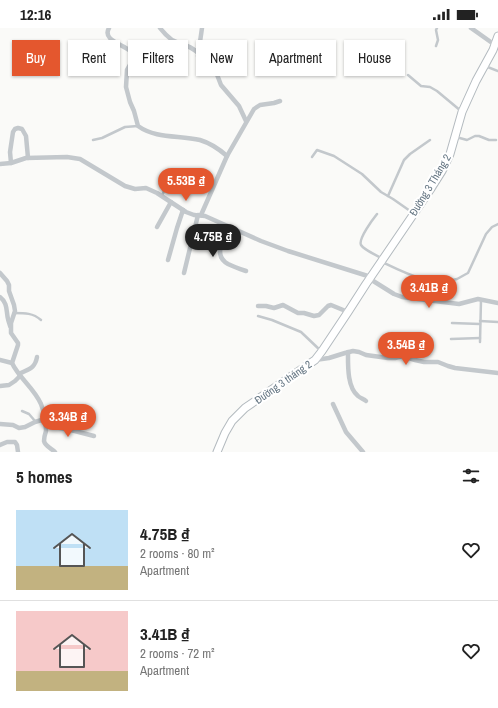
<!DOCTYPE html>
<meta charset="utf-8">
<style>
:root{--surface:#fff;--page:#f2f2f2;--text:#222;--muted:#767676;--line:#e0e0e0;--accent:#e4572e}
body{margin:0;font-family:"Archivo Narrow",sans-serif;background:var(--page);color:var(--text);height:100vh;display:flex;flex-direction:column;font-size:15px;white-space:nowrap}
*{box-sizing:border-box;margin:0}
p{font-size:13px;color:var(--muted)}
.icon{flex:none;width:22px;height:22px;fill:none;stroke:currentColor;stroke-width:2;stroke-linecap:round;stroke-linejoin:round}
.map{position:relative;height:424px;overflow:hidden}
.drawer{display:flex;flex-direction:column;background:var(--surface);flex:1}
.drawer>*{flex:none}
.top-card{position:absolute;left:12px;top:12px;width:474px;height:36px;display:flex;gap:8px}
.price{position:absolute;translate:-50% -34px;padding:0 9px;border-radius:14px;background:var(--accent);color:#fff;font-size:13px;line-height:26px;filter:drop-shadow(0 1px 2px #0008)}
.price::after{content:'';position:absolute;left:50%;top:24px;width:12px;height:9px;margin-left:-6px;background:inherit;clip-path:polygon(0 0,100% 0,50% 100%)}
.price.active{background:#222;color:#fff}
ul{padding:0;list-style:none}
li{display:flex;align-items:center;gap:12px;height:100px;padding:0 16px}
li+li{border-top:1px solid var(--line)}
li span{display:grid;place-items:center;flex:none;width:112px;height:80px;border-radius:0px;color:#555}
li>.icon{margin-inline-start:auto}
span .icon{width:48px;height:48px;fill:#fffc;stroke-width:1}
li b{font-size:17px}
h2{display:flex;justify-content:space-between;align-items:center;height:48px;padding:0 16px;font-size:17px}
.chip{padding:0 14px;border-radius:0px;background:var(--surface);box-shadow:0 1px 3px #0004;font-size:14px;line-height:36px}
.chip.active{background:var(--accent);color:#fff}
.status{display:flex;justify-content:space-between;align-items:center;height:28px;padding:0 20px;background:var(--surface);direction:ltr}
.status svg{height:11px;fill:currentColor}
.map>svg:first-child{display:block}
.lines{fill:none;stroke-linecap:round;stroke-linejoin:round}
.secondary-casing{stroke:#b3babf;stroke-width:9}
.lane{stroke:#c3c8cc;stroke-width:2.5}
.street{stroke:#c3c8cc;stroke-width:4.5}
.secondary{stroke:#fff;stroke-width:7}
.labels{text-anchor:middle;stroke-width:4;stroke-linejoin:round;paint-order:stroke}
.street-label{font-size:11px;fill:#657683;stroke:#fff}
</style>
<div class="status"><b>12:16</b><svg viewBox="0 0 49 12"><path d="M0 12V9h3v3zM5 12V6h3v6zM10 12V3h3v9zM15 12V0h3v12zM26 1h20v11H26zM47 4h2v5h-2z"/></svg></div>
<div class="map">
<svg width="498" height="424" viewBox="0 0 498 424">
<rect width="100%" height="100%" fill="#fafaf8"/>
<g class="lines">
<g class="secondary-casing">
<polyline id="secondary" points="217,424 225,405 232,393 245,380 315,332 322,323 348,284 366,256 430,162 442,143 450,126 462,84 476,53 493,22 498,8"/>
</g>
<g class="lane">
<polyline points="436,18 438,12 436,2 437,0"/>
<polyline points="485,38 498,43"/>
<polyline points="408,47 421,58 430,59 437,63 461,83"/>
<polyline points="456,109 467,112 475,108 479,108 489,112 496,112"/>
<polyline points="93,112 102,110 125,99 138,98"/>
<polyline points="312,129 317,122 334,128 362,146 381,164 393,171 413,185"/>
<polyline points="162,168 165,160"/>
<polyline points="388,168 404,132 410,126 430,112"/>
<path d="M377 186C373 191 358 211 361 217 364 222 378 228 383 231"/>
<path d="M382 234C405 245 431 259 457 251 461 249 464 247 468 245L486 206 492 199 498 196"/>
<path d="M14 285C25 285 33 285 41 292"/>
<polyline points="258,288 272,292 301,304 321,323"/>
<polyline points="480,293 498,294"/>
<polyline points="452,295 480,296"/>
<polyline points="451,311 480,310"/>
<polyline points="480,314 481,272"/>
<polyline points="22,383 29,386 35,393"/>
</g>
<g class="street">
<path d="M109 0C102 12 122 16 129 22 132 24 133 26 134 30L127 42 126 59 130 74 134 83 138 98C156 111 179 107 200 112 210 115 219 121 227 128"/>
<path d="M160 0C163 4 168 9 172 12 182 17 191 17 199 26"/>
<polyline points="202,0 198,28 204,35 209,38 216,44 221,57 239,78 246,93"/>
<polyline points="471,0 495,17"/>
<polyline points="11,135 10,124 13,104 15,101 18,100 22,101 26,108 28,130"/>
<polyline points="0,136 11,135 26,130 67,129 80,131 125,158 135,161 146,160 157,165 186,184 194,187 205,188 261,213 288,223 371,249"/>
<polyline points="201,187 227,128 254,81 260,77 274,75 280,73"/>
<polyline points="157,199 171,174"/>
<path d="M231 200C224 210 212 227 228 236 234 239 240 241 246 243"/>
<polyline points="168,232 177,200 183,182"/>
<path d="M0 245 7 253 9 257V263L14 277 15 283 11 295V305L18 315V317L12 335C19 350 34 360 41 376 44 384 46 394 46 403 45 406 44 410 44 413 45 418 52 421 55 424"/>
<polyline points="184,245 198,187"/>
<polyline points="370,251 394,266 402,269 459,276 478,271 498,275"/>
<path d="M0 269C8 275 6 283 8 291 8 292 10 297 10 298"/>
<polyline points="258,278 266,278 274,280 283,277 298,285 304,285 314,288 319,287 328,278 331,277 348,284"/>
<path d="M348 324C348 337 347 359 358 368 360 370 364 371 366 373"/>
<polyline points="0,332 12,335"/>
<polyline points="315,332 329,330 345,325 353,323 359,324 366,327 388,330 395,330 403,328 415,332 424,334 438,334 448,338 455,340 498,345"/>
<path d="M19 346C28 341 35 341 37 329"/>
<polyline points="0,358 9,357 15,353 20,348"/>
<polyline points="333,376 346,404 363,424"/>
<polyline points="0,396 13,397 19,400 25,399 35,394 45,391"/>
<polyline points="46,398 67,401 94,408"/>
<polyline points="0,417 7,414 15,414 17,417 18,424"/>
</g>
<use href="#secondary" class="secondary"/>
</g>
<g class="labels">
<g class="street-label">
<text transform="translate(430 157) rotate(-59)" y="4">Đường 3 Tháng 2</text>
<text transform="translate(283 354) rotate(-35)" y="4">Đường 3 tháng 2</text>
</g>
</g>
</svg>
<b class="price" style="left:186px;top:174px">5.53B ₫</b>
<b class="price active" style="left:213px;top:230px">4.75B ₫</b>
<b class="price" style="left:429px;top:281px">3.41B ₫</b>
<b class="price" style="left:406px;top:338px">3.54B ₫</b>
<b class="price" style="left:68px;top:410px">3.34B ₫</b>
<div class="top-card">
<a class="chip active">Buy</a>
<a class="chip">Rent</a>
<a class="chip">Filters</a>
<a class="chip">New</a>
<a class="chip">Apartment</a>
<a class="chip">House</a>
</div>
</div>
<section class="drawer">
<h2>5 homes<svg class="icon" aria-label="filters" viewBox="0 0 24 24"><path d="M4 7h16M4 17h16"/><circle cx="9" cy="7" r="2"/><circle cx="15" cy="17" r="2"/></svg></h2>
<ul>
<li><span style="background:linear-gradient(#bfe0f5 70%,#c2b280 0)"><svg class="icon" aria-label="home" viewBox="0 0 24 24"><path d="M3 11l9-7 9 7M6 9v11h12V9"/></svg></span><div><b>4.75B ₫</b><p>2 rooms · 80 m²</p><p>Apartment</p></div><svg class="icon" aria-label="heart" viewBox="0 0 24 24"><path d="M12 20l-8-8c-3-5 5-10 8-4 3-6 11-1 8 4z"/></svg></li>
<li><span style="background:linear-gradient(#f6c9c9 75%,#c2b280 0)"><svg class="icon" aria-label="home" viewBox="0 0 24 24"><path d="M3 11l9-7 9 7M6 9v11h12V9"/></svg></span><div><b>3.41B ₫</b><p>2 rooms · 72 m²</p><p>Apartment</p></div><svg class="icon" aria-label="heart" viewBox="0 0 24 24"><path d="M12 20l-8-8c-3-5 5-10 8-4 3-6 11-1 8 4z"/></svg></li>
</ul>
</section>
